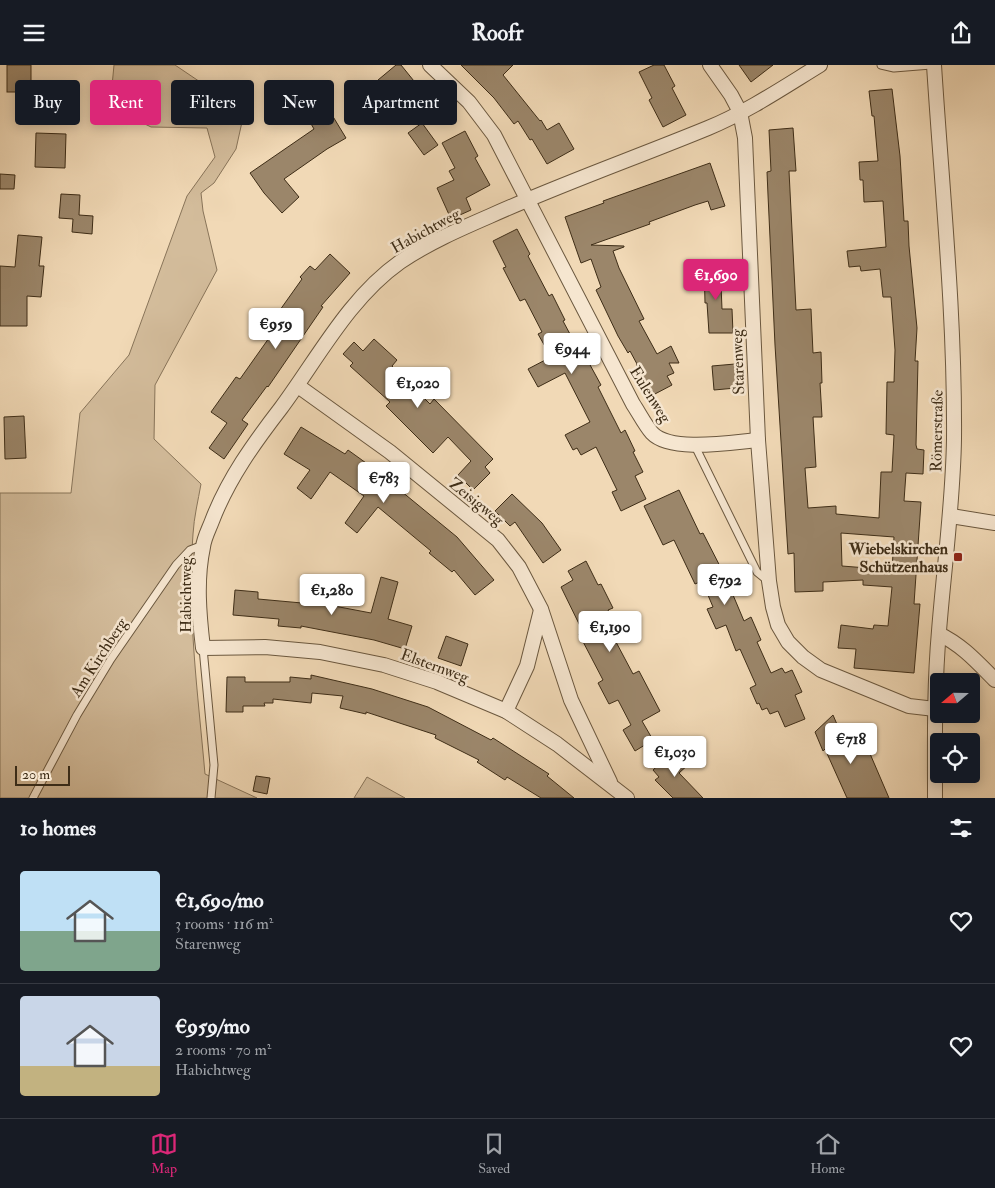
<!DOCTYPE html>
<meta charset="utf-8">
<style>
:root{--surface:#171b24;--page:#20242c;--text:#f1f3f6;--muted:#9ea1a6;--line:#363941;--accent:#db2777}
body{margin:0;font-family:"IM FELL Double Pica",serif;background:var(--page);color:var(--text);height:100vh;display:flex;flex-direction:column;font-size:19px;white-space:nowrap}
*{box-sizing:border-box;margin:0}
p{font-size:16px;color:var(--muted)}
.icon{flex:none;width:28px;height:28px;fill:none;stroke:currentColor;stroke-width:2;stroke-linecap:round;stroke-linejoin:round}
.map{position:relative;height:733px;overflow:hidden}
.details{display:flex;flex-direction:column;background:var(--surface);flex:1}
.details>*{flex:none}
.banner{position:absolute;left:15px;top:15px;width:500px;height:45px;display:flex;gap:10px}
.needle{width:32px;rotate:250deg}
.fabs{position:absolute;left:930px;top:608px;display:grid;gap:10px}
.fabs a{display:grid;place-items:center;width:50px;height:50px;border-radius:5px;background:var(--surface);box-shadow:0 2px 12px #0003;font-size:25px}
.scale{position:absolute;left:15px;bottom:12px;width:55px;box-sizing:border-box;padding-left:5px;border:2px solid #3e2d17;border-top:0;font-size:14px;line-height:18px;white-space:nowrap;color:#3e2d17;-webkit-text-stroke:4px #f6e6d0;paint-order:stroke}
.price{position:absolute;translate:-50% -42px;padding:0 11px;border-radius:5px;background:#fff;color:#222;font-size:16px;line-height:32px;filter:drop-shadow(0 1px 2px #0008)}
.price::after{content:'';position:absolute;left:50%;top:30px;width:15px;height:11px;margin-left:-8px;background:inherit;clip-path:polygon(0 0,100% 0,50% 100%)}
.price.selected{background:var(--accent);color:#fff}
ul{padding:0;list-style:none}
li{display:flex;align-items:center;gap:15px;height:125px;padding:0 20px}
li+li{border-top:1px solid var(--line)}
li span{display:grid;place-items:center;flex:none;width:140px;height:100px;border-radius:5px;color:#555}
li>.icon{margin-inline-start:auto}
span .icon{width:60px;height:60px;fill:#fffc;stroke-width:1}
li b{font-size:21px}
h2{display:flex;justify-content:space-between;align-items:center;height:60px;padding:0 20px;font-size:21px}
.chip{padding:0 18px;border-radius:5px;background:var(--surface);box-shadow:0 2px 12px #0003;font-size:18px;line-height:45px}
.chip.selected{background:var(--accent);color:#fff}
header{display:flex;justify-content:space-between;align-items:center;height:65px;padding:0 20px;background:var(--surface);font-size:22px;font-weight:700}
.menu{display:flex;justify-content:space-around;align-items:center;height:70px;border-top:1px solid var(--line);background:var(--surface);font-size:14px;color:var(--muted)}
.menu a{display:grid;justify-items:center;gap:2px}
.menu .selected{color:var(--accent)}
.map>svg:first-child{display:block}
.green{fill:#d3bc9b;stroke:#887459}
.building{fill:#9b866a;stroke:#3e2d17;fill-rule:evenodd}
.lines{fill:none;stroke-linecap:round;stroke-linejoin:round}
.lane-casing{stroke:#6b583f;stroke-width:9}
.street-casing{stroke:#6b583f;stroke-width:16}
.lane{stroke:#f6e6d0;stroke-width:7}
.street{stroke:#f6e6d0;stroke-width:14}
.poi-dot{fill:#8f2418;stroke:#f6e6d0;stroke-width:2}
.labels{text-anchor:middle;stroke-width:5;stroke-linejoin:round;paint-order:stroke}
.street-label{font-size:16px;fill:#3e2d17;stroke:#f6e6d0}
.poi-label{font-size:16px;font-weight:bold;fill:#3e2d17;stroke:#f6e6d0;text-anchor:end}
</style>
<header><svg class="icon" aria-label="menu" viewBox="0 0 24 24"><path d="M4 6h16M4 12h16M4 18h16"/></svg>Roofr<svg class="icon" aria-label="share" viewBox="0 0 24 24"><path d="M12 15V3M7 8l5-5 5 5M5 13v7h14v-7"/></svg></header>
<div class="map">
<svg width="995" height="733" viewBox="0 0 995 733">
<rect width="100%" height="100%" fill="#f1d9b6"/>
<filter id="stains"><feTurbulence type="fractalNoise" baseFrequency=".004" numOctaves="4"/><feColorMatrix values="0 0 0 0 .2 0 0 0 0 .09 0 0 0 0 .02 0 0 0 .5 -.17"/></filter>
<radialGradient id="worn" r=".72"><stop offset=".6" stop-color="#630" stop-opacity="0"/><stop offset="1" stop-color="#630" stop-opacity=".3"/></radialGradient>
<g class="green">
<path d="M114 0H175L215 27 242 57 236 84 214 118 201 128 203 146 217 205 155 320 154 374 201 419C198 436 194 452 193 469 187 549 198 629 205 709L257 733H0V428H71L80 348 129 290 187 131 215 92 207 63 151 62 110 42Z"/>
<polygon points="367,712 405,733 354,733"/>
</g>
<g class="building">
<rect x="7" y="0" width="24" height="27"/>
<polygon points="396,0 401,0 418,21 415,24 430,43 410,59 394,40 397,38 378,15"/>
<polygon points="461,0 513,0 503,10 540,56 541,55 547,65 559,58 574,84 547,99 532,74 530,75 518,56 514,59 494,33"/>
<polygon points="654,0 664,0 675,21 672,23 686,50 663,62 649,35 652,33 639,7"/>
<polygon points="739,0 773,0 751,17"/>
<path d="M892 24 900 91 904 156H908L909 181 917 263 915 296H918L916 380 917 384 924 385 923 409 906 408 904 436 921 437 914 539H920L914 608 854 603 856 584 838 583 841 560 873 564 874 560 888 561 892 522 863 520V515L823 517V526L795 527 794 488 788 489 775 280 768 130 767 107 771 106 769 65 793 63 796 106H789L796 245 811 244 813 288 821 287 822 318H820L822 352H813L816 402 805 403 808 443 836 441V449L879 453 881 407H892L894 370 886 369 887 317H894L895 285 891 232H883L880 204 861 206 860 201 849 202 847 186 886 182 883 136 864 137 863 115H860L859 97 878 96 874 51H872L869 26ZM841 468 894 472 892 505 842 501Z"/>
<polygon points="329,45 346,73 327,84 284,114 299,132 282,148 264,128 250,108 314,64 310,57"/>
<polygon points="422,58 438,80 424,90 408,68"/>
<polygon points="465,66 478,91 475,93 490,120 466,133 471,145 451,154 437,123 454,115 449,106 455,103 442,78"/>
<polygon points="36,68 66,69 65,103 35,102"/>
<polygon points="710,98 725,141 711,145 708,136 695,140 649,157 650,159 591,180 624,181 624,182 613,186 619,203 644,254 639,256 657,289 671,281 679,298 669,298 674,308 667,311 672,320 653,330 637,300 636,300 637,299 630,286 628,288 618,271 596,225 601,222 591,194 581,198 565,152 604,138 603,136"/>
<polygon points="0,109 15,110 14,124 0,124"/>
<polygon points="61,129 80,130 79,150 93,151 92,169 72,167 73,154 59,153"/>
<polygon points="517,164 530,189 528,191 549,231 552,229 565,255 563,256 586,299 589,298 601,320 598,322 621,368 625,365 635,386 633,387 643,407 635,411 646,434 621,446 612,427 617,425 596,382 581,390 577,383 573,385 565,370 590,357 565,308 538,322 528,304 551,292 538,269 542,267 525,234 520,236 503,203 506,202 493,176"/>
<polygon points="18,170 42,172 39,201 44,201 41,232 27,231 27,261 0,261 0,201 15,202"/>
<polygon points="330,189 350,208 321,241 323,242 268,322 267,321 242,355 248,359 224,394 209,383 227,358 211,347 236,312 240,314 281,256 275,252 302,214 300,212 310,201 315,205"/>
<polygon points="720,196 722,244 732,244 733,268 709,268 707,238 705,238 704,197"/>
<polygon points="374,274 397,295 392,301 430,339 434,334 493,394 485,402 490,408 473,425 458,410 471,396 448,372 433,388 386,341 390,337 350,301 353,298 343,289 354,277 363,286"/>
<polygon points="735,299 736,323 714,325 712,301"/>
<polygon points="24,351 26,393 5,394 4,352"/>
<polygon points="301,362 345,389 348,385 373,403 457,472 494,515 475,530 454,505 452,507 429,488 431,486 378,442 357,468 345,458 364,431 330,407 311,434 297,423 310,405 284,389"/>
<polygon points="679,425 700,469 703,468 725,511 744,556 751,552 761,575 757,577 771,608 782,603 785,608 792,605 802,627 795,630 805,654 785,662 778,646 770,649 767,643 762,645 759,638 757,639 750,623 756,620 740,584 736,586 726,560 716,564 707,544 713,542 702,516 695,519 674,475 663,480 644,441"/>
<polygon points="512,429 542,458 561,485 543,498 515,457 510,461 495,446"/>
<polygon points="586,496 598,520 601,519 613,543 608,545 622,574 616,577 633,609 639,606 660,646 642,656 653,675 635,686 623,665 631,660 618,635 609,639 598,618 603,615 579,569 583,567 561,522 573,515 568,506"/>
<polygon points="381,512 398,517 388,554 412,561 405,584 374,575 301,561 301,563 278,561 279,554 233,550 235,525 258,527 258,534 313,539 313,537 371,548"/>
<polygon points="446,571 468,579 461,601 438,593"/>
<polygon points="311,610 372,624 428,642 491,675 493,673 549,709 547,711 574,733 541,733 507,712 505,715 477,697 479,695 435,673 436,670 366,647 366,649 340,643 343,631 312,628 311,638 273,634 273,638 264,638 265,641 243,641 243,647 226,647 227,612 245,612 245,617 290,617 290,612 311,614"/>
<polygon points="833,650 851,692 868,684 889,733 847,733 825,684 823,686 815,667"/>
<polygon points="675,685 689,699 679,708 703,733 673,733 655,715 659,712 653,705"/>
<polygon points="256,711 270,713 267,729 253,726"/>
</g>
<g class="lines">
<g class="lane-casing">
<g id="lane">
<polyline points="881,0 894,3 931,0"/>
<polyline points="695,381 757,507 768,516"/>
<polyline points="203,583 214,700 211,733"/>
<polyline points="33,733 77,650 111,594 176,500 190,485 203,480"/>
</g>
</g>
<g class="street-casing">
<g id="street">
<path d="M430 0 469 37 494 70 633 339C639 348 645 360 652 368 671 388 733 377 758 375"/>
<polyline points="710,0 731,30 740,47 745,73 758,375 769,516 773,542 778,560 788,577 803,592 821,605 909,641 935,644"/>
<path d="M934 0C942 125 955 249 954 374 953 439 944 502 939 566 934 622 935 678 935 733"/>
<polyline points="298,321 390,387 498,475 519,502 541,544 571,635 610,717"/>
<polyline points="951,451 995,458"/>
<path d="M939 569C962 580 977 597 995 615"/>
<polyline points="506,646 527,601 541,545"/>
<path d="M627 733 557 679 506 646 437 617 384 600 320 587 265 582 203 583C199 549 196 515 203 482 204 473 209 464 212 456 228 414 254 378 281 343 318 293 349 233 400 197 428 178 460 164 490 151 561 119 635 93 708 63 747 47 784 22 820 0"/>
</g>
</g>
<use href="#lane" class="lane"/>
<use href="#street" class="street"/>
</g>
<rect class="poi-dot" x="953" y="487" width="10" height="10" rx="2.5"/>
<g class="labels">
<g class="street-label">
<text transform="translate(425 165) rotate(-29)" y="6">Habichtweg</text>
<text transform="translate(737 297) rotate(-92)" y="6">Starenweg</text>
<text transform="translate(651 329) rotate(58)" y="6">Eulenweg</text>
<text transform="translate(936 366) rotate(-89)" y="6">Römerstraße</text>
<text transform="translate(477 436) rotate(39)" y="6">Zeisigweg</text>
<text transform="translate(185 530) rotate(-90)" y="6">Habichtweg</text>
<text transform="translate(98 592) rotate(-57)" y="6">Am Kirchberg</text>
<text transform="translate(435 600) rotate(20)" y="6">Elsternweg</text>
</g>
<g class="poi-label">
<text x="948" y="489">Wiebelskirchen<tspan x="948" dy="18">Schützenhaus</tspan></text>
</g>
</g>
<rect width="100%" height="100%" filter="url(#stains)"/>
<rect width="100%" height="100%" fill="url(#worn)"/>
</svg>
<div class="fabs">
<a><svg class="needle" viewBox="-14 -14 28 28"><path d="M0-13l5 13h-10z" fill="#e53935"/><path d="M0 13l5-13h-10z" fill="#9ea1a6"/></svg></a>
<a><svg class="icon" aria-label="locate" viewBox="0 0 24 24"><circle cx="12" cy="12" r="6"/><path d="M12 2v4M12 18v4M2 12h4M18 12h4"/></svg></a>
</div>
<div class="scale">20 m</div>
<b class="price selected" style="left:716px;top:236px">€1,690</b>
<b class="price" style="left:276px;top:285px">€959</b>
<b class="price" style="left:572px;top:310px">€944</b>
<b class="price" style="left:418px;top:344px">€1,020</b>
<b class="price" style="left:384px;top:439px">€783</b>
<b class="price" style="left:725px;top:541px">€792</b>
<b class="price" style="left:332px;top:551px">€1,280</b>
<b class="price" style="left:610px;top:588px">€1,190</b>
<b class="price" style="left:851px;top:700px">€718</b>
<b class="price" style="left:675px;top:713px">€1,030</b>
<div class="banner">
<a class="chip">Buy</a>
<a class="chip selected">Rent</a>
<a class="chip">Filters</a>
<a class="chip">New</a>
<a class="chip">Apartment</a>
</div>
</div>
<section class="details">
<h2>10 homes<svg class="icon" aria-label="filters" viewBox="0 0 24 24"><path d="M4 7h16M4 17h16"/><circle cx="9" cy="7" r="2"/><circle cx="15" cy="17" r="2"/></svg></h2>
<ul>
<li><span style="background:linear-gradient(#bfe0f5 60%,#7fa58c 0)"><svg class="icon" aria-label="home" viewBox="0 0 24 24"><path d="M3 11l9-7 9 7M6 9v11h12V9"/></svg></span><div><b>€1,690/mo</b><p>3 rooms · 116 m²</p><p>Starenweg</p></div><svg class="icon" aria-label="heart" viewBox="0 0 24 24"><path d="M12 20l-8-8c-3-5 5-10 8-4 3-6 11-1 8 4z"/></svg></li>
<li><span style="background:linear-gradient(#c9d6e8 70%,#c2b280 0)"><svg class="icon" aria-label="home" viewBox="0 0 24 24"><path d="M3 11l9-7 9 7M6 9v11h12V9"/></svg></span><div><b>€959/mo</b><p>2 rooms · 70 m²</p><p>Habichtweg</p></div><svg class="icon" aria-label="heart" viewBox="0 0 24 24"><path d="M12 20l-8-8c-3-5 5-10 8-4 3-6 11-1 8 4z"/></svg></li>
</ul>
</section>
<nav class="menu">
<a class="selected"><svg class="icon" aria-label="map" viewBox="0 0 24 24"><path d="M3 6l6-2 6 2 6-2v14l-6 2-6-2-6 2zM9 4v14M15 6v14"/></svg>Map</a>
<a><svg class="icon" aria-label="saved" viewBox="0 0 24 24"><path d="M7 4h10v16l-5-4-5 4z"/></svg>Saved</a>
<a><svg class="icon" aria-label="home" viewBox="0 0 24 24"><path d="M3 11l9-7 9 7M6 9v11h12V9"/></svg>Home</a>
</nav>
